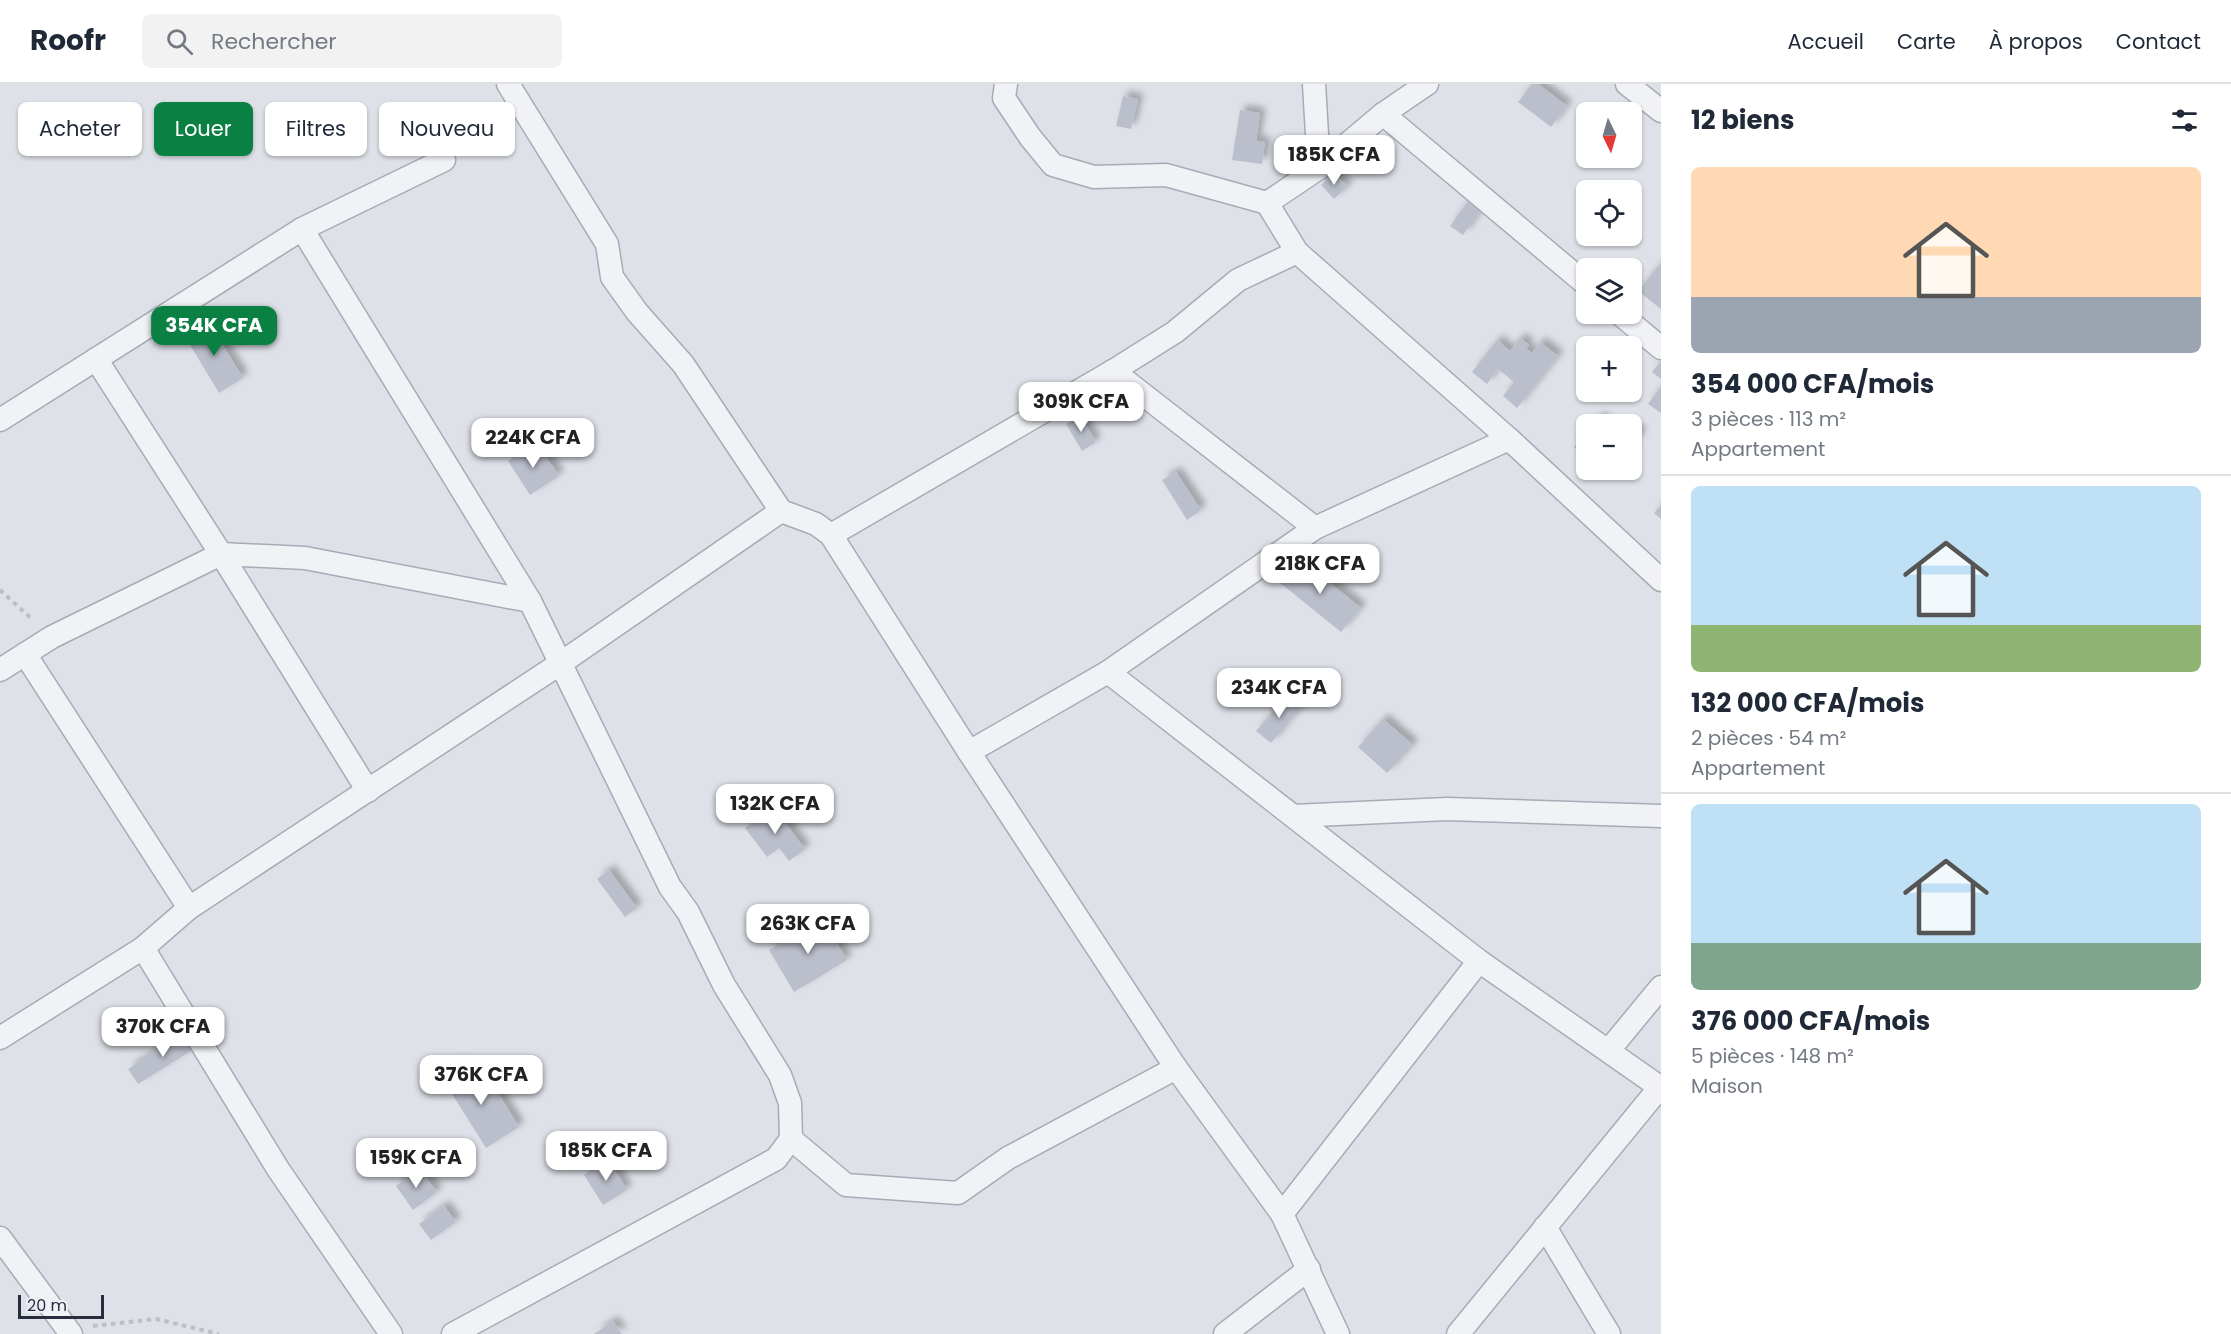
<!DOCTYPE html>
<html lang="fr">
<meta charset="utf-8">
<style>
:root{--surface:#fff;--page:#f2f2f3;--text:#1f2937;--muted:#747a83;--line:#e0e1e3;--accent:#0b8043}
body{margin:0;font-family:Poppins,sans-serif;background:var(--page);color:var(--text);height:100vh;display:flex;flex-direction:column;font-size:22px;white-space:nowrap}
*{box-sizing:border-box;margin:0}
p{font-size:20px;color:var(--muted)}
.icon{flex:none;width:33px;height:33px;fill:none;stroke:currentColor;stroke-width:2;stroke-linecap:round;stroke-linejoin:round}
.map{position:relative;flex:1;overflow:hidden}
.details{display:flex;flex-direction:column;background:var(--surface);width:570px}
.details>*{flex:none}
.banner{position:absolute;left:18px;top:18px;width:570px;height:54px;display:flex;gap:12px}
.needle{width:39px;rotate:175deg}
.fabs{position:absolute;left:1576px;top:18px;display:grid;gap:12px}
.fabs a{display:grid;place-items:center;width:66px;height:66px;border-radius:9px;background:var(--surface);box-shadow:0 2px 4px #0004;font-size:30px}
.scale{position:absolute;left:18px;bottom:15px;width:86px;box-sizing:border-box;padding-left:6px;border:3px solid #272c3f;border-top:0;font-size:16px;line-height:21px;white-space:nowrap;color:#272c3f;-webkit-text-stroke:4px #edf0f6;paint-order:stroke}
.price{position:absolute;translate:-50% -51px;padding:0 14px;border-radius:12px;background:#fff;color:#222;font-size:20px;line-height:39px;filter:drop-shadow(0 2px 3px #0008)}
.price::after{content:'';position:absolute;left:50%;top:36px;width:18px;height:14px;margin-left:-9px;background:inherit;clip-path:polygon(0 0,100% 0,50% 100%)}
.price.active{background:var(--accent);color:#fff}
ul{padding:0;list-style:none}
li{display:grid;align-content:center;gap:12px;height:318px;padding:0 30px}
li+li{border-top:2px solid var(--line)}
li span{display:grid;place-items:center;height:186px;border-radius:9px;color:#555}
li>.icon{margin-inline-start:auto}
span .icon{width:108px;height:108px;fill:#fffc;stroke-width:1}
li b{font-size:26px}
h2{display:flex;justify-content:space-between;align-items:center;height:72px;padding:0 30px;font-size:26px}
.tag{padding:0 21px;border-radius:9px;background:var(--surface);box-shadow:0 2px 4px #0004;font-size:21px;line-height:54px}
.tag.active{background:var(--accent);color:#fff}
header{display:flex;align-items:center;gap:36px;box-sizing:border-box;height:84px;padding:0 30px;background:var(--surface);border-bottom:2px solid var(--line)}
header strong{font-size:28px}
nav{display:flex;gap:33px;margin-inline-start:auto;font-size:21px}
.search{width:420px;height:54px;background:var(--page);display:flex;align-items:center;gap:15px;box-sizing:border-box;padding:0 21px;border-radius:9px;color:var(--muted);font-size:22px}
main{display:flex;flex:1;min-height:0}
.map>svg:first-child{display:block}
.building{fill:#bbbfcb;filter:url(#shadow)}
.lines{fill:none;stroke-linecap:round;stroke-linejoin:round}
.street-casing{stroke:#a7abb5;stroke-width:25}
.path{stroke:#bcbfc6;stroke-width:4;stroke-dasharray:4.5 4.5;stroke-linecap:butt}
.street{stroke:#f1f2f6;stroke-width:22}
</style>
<header>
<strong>Roofr</strong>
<div class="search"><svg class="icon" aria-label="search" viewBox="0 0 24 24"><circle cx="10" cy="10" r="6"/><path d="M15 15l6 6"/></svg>Rechercher</div>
<nav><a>Accueil</a><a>Carte</a><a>À propos</a><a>Contact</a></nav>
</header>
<main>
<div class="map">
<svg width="1661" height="1250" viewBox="0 0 1661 1250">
<defs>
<filter id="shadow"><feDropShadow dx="5.5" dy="-5.5" stdDeviation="3" flood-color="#0004"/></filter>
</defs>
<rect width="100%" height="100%" fill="#dee1e8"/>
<g class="building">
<polygon points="1532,0 1538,0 1567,22 1551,43 1518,18"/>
<polygon points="1123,12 1138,15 1131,45 1116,42"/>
<polygon points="1240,26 1260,29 1256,57 1265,58 1262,80 1232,76"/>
<polygon points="1332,89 1348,102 1334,115 1321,101"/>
<polygon points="1468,117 1481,126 1463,151 1450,142"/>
<polygon points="1661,179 1661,225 1638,207"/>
<polygon points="208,237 243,294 219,309 184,251"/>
<polygon points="1520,254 1529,261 1526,265 1532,269 1540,258 1558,272 1517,324 1503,312 1514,298 1498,285 1487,300 1472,288 1497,256 1510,267"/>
<polygon points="1661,277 1661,295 1652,288"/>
<polygon points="1661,303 1661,329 1648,320"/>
<polygon points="1080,331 1096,358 1082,367 1066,340"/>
<polygon points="1599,333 1609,340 1592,340"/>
<polygon points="1632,342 1641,350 1632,361"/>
<polygon points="1587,347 1587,374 1574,363"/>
<polygon points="536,358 559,392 530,411 508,377"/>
<polygon points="1176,388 1201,426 1187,436 1162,396"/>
<polygon points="1661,421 1661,435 1654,429"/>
<polygon points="1299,474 1361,524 1341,548 1279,498"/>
<polygon points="1288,610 1302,622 1271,659 1256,647"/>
<polygon points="1383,635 1413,661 1387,689 1358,663"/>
<polygon points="773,723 805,765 789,777 779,764 767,773 745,744"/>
<polygon points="609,786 637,824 625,833 597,795"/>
<polygon points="822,835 847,876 794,908 769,866"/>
<polygon points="187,947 197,963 138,1000 128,985"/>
<polygon points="459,979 471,999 490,996 519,1043 486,1064 440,991"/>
<polygon points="608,1075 627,1106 603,1121 584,1091"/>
<polygon points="420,1085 437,1108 413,1126 396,1102"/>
<polygon points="444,1122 456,1138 431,1156 419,1140"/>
<polygon points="613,1237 622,1250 594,1250"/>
</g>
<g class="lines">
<g class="street-casing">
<g id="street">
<polyline points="508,0 607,160 612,193 637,228 683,280 781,427 816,440 831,451 969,668 1176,984 1282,1130 1338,1250"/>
<polyline points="1006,0 1004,14 1030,53 1053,81 1094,93 1166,91 1267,119"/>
<polyline points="1314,0 1319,84"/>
<polyline points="1427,0 1383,30 1319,84 1267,119 1297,168 1509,355 1661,496"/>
<polyline points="1627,0 1661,27"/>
<polyline points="1383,30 1587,201"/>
<polyline points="302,145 530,517 670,803 688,828 724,901 780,991 790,1019 791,1055 776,1075 453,1250"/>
<polyline points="1620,230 1661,264"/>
<polyline points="96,275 221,470 368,707"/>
<polyline points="1113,287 1315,444"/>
<polyline points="0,336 302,145 444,76"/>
<polyline points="831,451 1113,287 1175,248 1238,196 1297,168"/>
<polyline points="25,570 189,824"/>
<polyline points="0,586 52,553 221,470 305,474 530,517"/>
<polyline points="1108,588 1479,877 1661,1004"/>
<polyline points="969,668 1108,588 1315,444 1509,355"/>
<polyline points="1293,732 1447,725 1661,732"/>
<polyline points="143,864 278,1085 391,1250"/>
<polyline points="0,954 143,864 189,824 561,579 781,427"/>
<polyline points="1609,966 1661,903"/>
<polyline points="791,1055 846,1101 958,1109 1008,1074 1176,984"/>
<polyline points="1282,1130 1479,877"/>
<polyline points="1545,1143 1609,1250"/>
<polyline points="0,1154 71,1250"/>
<polyline points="1225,1250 1309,1185"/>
<polyline points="1458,1250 1660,1003"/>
</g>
</g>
<g class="path">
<polyline points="0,506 33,536"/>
<polyline points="93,1242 156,1235 219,1250"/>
</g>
<use href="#street" class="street"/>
</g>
</svg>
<div class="fabs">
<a><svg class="needle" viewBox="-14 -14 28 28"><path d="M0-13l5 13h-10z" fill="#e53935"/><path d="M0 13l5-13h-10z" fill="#747a83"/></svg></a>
<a><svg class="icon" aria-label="locate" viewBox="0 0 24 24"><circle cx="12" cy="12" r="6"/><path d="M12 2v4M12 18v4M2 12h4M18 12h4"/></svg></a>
<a><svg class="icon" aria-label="layers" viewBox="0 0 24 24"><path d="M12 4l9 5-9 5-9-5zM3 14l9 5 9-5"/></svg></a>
<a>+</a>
<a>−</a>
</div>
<div class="scale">20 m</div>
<b class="price" style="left:1334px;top:102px">185K CFA</b>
<b class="price active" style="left:214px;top:273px">354K CFA</b>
<b class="price" style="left:1081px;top:349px">309K CFA</b>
<b class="price" style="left:533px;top:385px">224K CFA</b>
<b class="price" style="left:1320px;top:511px">218K CFA</b>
<b class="price" style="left:1279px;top:635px">234K CFA</b>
<b class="price" style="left:775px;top:751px">132K CFA</b>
<b class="price" style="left:808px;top:871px">263K CFA</b>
<b class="price" style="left:163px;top:974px">370K CFA</b>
<b class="price" style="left:481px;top:1022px">376K CFA</b>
<b class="price" style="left:606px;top:1098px">185K CFA</b>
<b class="price" style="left:416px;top:1105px">159K CFA</b>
<div class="banner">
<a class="tag">Acheter</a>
<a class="tag active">Louer</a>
<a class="tag">Filtres</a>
<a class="tag">Nouveau</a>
</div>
</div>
<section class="details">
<h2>12 biens<svg class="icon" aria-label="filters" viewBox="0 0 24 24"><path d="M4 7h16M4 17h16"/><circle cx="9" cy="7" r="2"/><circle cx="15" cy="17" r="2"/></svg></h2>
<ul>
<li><span style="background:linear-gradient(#ffd9b3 70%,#9aa5b1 0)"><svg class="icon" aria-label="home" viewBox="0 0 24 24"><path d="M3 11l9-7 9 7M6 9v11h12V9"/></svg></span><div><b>354 000 CFA/mois</b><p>3 pièces · 113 m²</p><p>Appartement</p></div></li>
<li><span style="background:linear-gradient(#bfe0f5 75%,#8fb573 0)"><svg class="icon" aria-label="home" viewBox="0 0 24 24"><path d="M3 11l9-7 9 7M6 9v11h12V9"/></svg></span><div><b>132 000 CFA/mois</b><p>2 pièces · 54 m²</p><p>Appartement</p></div></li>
<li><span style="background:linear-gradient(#bfe0f5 75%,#7fa58c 0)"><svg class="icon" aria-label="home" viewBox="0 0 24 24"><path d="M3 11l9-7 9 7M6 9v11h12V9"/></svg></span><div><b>376 000 CFA/mois</b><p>5 pièces · 148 m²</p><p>Maison</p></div></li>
</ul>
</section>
</main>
